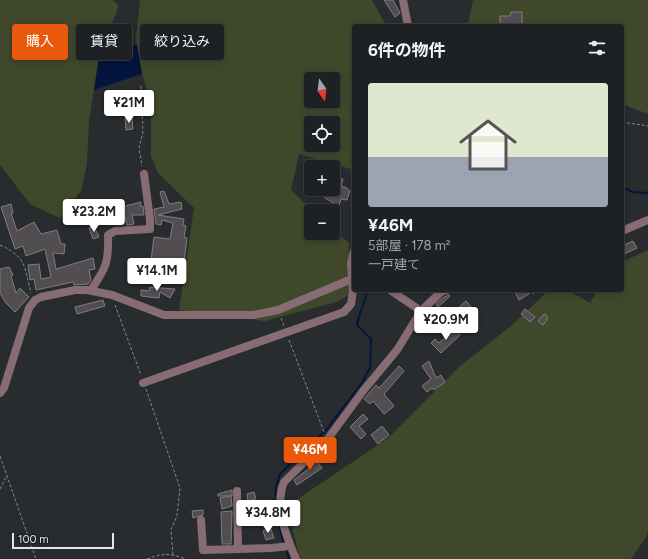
<!DOCTYPE html>
<html lang="ja">
<meta charset="utf-8">
<style>
:root{--surface:#1e2123;--page:#2b2e30;--text:#f1f3f6;--muted:#a1a3a6;--line:#3c3e41;--accent:#ea580c}
body{margin:0;font-family:Figtree,"Noto Sans JP",sans-serif;background:var(--page);color:var(--text);height:100vh;display:flex;flex-direction:column;font-size:15px;white-space:nowrap}
*{box-sizing:border-box;margin:0}
p{font-size:13px;color:var(--muted)}
.icon{flex:none;width:22px;height:22px;fill:none;stroke:currentColor;stroke-width:2;stroke-linecap:round;stroke-linejoin:round}
.map{position:relative;flex:1;overflow:hidden}
.side{position:absolute;left:352px;top:24px;width:272px;height:268px;display:flex;flex-direction:column;background:var(--surface);border-radius:4px;box-shadow:0 2px 6px #0003,0 0 0 1px var(--line)}
.side>*{flex:none}
.guide{position:absolute;left:12px;top:24px;width:280px;height:36px;display:flex;gap:8px}
.needle{width:26px;rotate:166deg}
.buttons{position:absolute;left:304px;top:72px;display:grid;gap:8px}
.buttons a{display:grid;place-items:center;width:36px;height:36px;border-radius:4px;background:var(--surface);box-shadow:0 2px 6px #0003,0 0 0 1px var(--line);font-size:20px}
.scale{position:absolute;left:12px;bottom:10px;width:102px;box-sizing:border-box;padding-left:4px;border:2px solid #e3e5e7;border-top:0;font-size:11px;line-height:14px;white-space:nowrap;color:#e3e5e7;-webkit-text-stroke:3px #1f2225;paint-order:stroke}
.price{position:absolute;translate:-50% -34px;padding:0 9px;border-radius:4px;background:#fff;color:#222;font-size:13px;line-height:26px;filter:drop-shadow(0 1px 2px #0008)}
.price::after{content:'';position:absolute;left:50%;top:24px;width:12px;height:9px;margin-left:-6px;background:inherit;clip-path:polygon(0 0,100% 0,50% 100%)}
.price.current{background:var(--accent);color:#fff}
ul{padding:0;list-style:none}
li{display:grid;align-content:center;gap:8px;height:212px;padding:0 16px}
li span{display:grid;place-items:center;height:124px;border-radius:4px;color:#555}
li>.icon{margin-inline-start:auto}
span .icon{width:72px;height:72px;fill:#fffc;stroke-width:1}
li b{font-size:17px}
h2{display:flex;justify-content:space-between;align-items:center;height:48px;padding:0 16px;font-size:17px}
.chip{padding:0 14px;border-radius:4px;background:var(--surface);box-shadow:0 2px 6px #0003,0 0 0 1px var(--line);font-size:14px;line-height:36px}
.chip.current{background:var(--accent);color:#fff}
.map>svg:first-child{display:block}
.green{fill:#3f482a;fill-rule:evenodd}
.water{fill:#03153d}
.lines{fill:none;stroke-linecap:round;stroke-linejoin:round}
.stream{stroke:#03153d;stroke-width:2}
.building{fill:#514d50;stroke:#817c80}
.path{stroke:#86898b;stroke-width:1;stroke-dasharray:3 2;stroke-linecap:butt}
.minor{stroke:#886c73;stroke-width:8}
</style>
<div class="map">
<svg width="648" height="559" viewBox="0 0 648 559">
<rect width="100%" height="100%" fill="#282c2f"/>
<g class="green">
<polygon points="0,0 113,0 119,6 100,51 89,121 87,164 81,191 60,218 30,204 0,165"/>
<path d="M139 0H372L386 26H354V170L299 154 291 190 313 211H311V233H333V229L349 243V295L336 302 265 321 179 310 194 208 158 173 151 156V101L142 74 136 40 140 1ZM311 79H333V101H311ZM311 123H333V145H311Z"/>
<polygon points="473,0 648,0 648,114 622,104 622,26 468,26"/>
<polygon points="648,250 648,529 647,535 631,559 300,559 287,506 387,439 460,366 511,326 549,290 567,290 590,303 598,290 622,290 622,262"/>
</g>
<polygon class="water" points="103,43 137,45 142,74 94,90 100,51"/>
<g class="lines">
<g class="stream">
<polyline points="622,187 633,192 648,193"/>
<path d="M284 544 275 509 276 487 280 474 327 429 361 384 370 368 371 339 357 325C359 313 366 302 367 290"/>
<polyline points="286,548 289,559"/>
</g>
</g>
<g class="building">
<polygon points="384,0 393,0 400,13 395,17"/>
<polygon points="511,12 522,12 522,25 500,25 500,16 510,16"/>
<polygon points="125,118 132,118 133,129 126,130"/>
<polygon points="333,177 343,179 341,186 347,188 350,191 347,200 341,199 339,206 325,198 326,189 333,189"/>
<polygon points="164,191 169,204 181,202 182,209 158,215 184,219 183,225 186,226 184,237 187,238 184,262 186,262 185,273 181,272 179,282 153,276 154,268 150,268 154,237 170,239 173,223 162,220 161,225 156,224 154,209 164,207 160,192"/>
<polygon points="141,202 140,206 143,206 144,215 132,215 134,224 127,225 125,216 113,220 110,210"/>
<polygon points="11,204 13,213 11,213 17,231 34,222 41,234 57,230 61,244 65,244 64,254 53,253 56,269 93,258 95,269 89,270 91,280 88,284 74,285 73,282 36,290 34,279 30,280 28,265 39,264 41,279 51,277 45,249 26,256 23,246 15,249 1,207"/>
<polygon points="94,226 99,237 93,239 89,228"/>
<polygon points="633,241 637,248 622,255 622,246"/>
<polygon points="9,267 13,275 11,276 16,293 20,288 29,297 15,312 6,303 0,293 0,269"/>
<polygon points="150,287 161,288 175,289 170,298 160,292 159,298 141,296 141,290 149,291"/>
<polygon points="514,290 527,290 529,294 519,300"/>
<polygon points="449,295 450,296 438,307 436,304 444,297"/>
<polygon points="103,300 105,306 77,314 75,307"/>
<polygon points="466,301 473,309 456,325 448,317"/>
<polygon points="525,309 535,317 530,322 521,314"/>
<polygon points="544,314 547,316 547,320 543,325 538,321"/>
<polygon points="456,328 460,332 458,333 460,335 441,353 431,343 435,339 439,343"/>
<polygon points="429,361 436,378 441,375 445,382 434,390 432,388 427,392 422,386 431,379 422,366"/>
<polygon points="399,366 404,371 384,394 394,406 384,414 373,401 370,404 364,399 376,385 379,388"/>
<polygon points="363,414 368,419 359,426 366,434 361,439 350,427"/>
<polygon points="382,426 389,435 378,444 371,435"/>
<polygon points="319,455 322,460 318,463 322,468 297,485 294,480 311,467 309,465"/>
<polygon points="232,490 232,496 218,496 218,494"/>
<polygon points="254,492 256,499 248,501 247,494"/>
<polygon points="231,496 232,506 222,509 220,498"/>
<polygon points="203,510 203,515 193,518 192,511"/>
<polygon points="232,511 231,544 222,544 221,512"/>
<polygon points="271,529 274,538 266,540 263,531"/>
</g>
<g class="lines">
<g class="path">
<polyline points="141,86 143,132 139,148 142,166"/>
<polyline points="622,122 648,126"/>
<path d="M0 245C27 257 24 267 31 293"/>
<polyline points="533,294 534,290"/>
<polyline points="115,305 141,375"/>
<polyline points="281,318 284,326"/>
<polyline points="289,340 324,432"/>
<polyline points="146,389 180,488 177,516 171,530 173,555"/>
<polyline points="0,456 36,559"/>
<polyline points="0,489 6,477"/>
<path d="M147 559C163 553 169 553 186 559"/>
</g>
<g class="minor">
<polyline points="403,0 408,26"/>
<polyline points="622,231 648,220"/>
<path d="M91 290C106 268 109 262 108 235L115 231 150 229V219L144 174"/>
<polyline points="390,290 421,311"/>
<polyline points="143,383 344,312 351,304 353,291 351,263 354,251"/>
<polyline points="0,393 4,388 29,308 35,300 41,297 75,290 87,290 112,295 164,315 253,315 278,310 354,278"/>
<polyline points="237,491 238,548"/>
<polyline points="201,520 203,550 271,548 290,546"/>
<path d="M296 559C286 536 274 506 284 482L327 440 363 391 397 350 421 311 441 292 447 290"/>
</g>
</g>
</svg>
<div class="buttons">
<a><svg class="needle" viewBox="-14 -14 28 28"><path d="M0-13l5 13h-10z" fill="#e53935"/><path d="M0 13l5-13h-10z" fill="#a1a3a6"/></svg></a>
<a><svg class="icon" aria-label="locate" viewBox="0 0 24 24"><circle cx="12" cy="12" r="6"/><path d="M12 2v4M12 18v4M2 12h4M18 12h4"/></svg></a>
<a>+</a>
<a>−</a>
</div>
<div class="scale">100 m</div>
<b class="price" style="left:129px;top:124px">¥21M</b>
<b class="price" style="left:94px;top:233px">¥23.2M</b>
<b class="price" style="left:157px;top:292px">¥14.1M</b>
<b class="price" style="left:446px;top:341px">¥20.9M</b>
<b class="price current" style="left:310px;top:471px">¥46M</b>
<b class="price" style="left:268px;top:534px">¥34.8M</b>
<div class="guide">
<a class="chip current">購入</a>
<a class="chip">賃貸</a>
<a class="chip">絞り込み</a>
</div>
<section class="side">
<h2>6件の物件<svg class="icon" aria-label="filters" viewBox="0 0 24 24"><path d="M4 7h16M4 17h16"/><circle cx="9" cy="7" r="2"/><circle cx="15" cy="17" r="2"/></svg></h2>
<ul>
<li><span style="background:linear-gradient(#dfe7d0 60%,#9aa5b1 0)"><svg class="icon" aria-label="home" viewBox="0 0 24 24"><path d="M3 11l9-7 9 7M6 9v11h12V9"/></svg></span><div><b>¥46M</b><p>5部屋 · 178 m²</p><p>一戸建て</p></div></li>
</ul>
</section>
</div>
